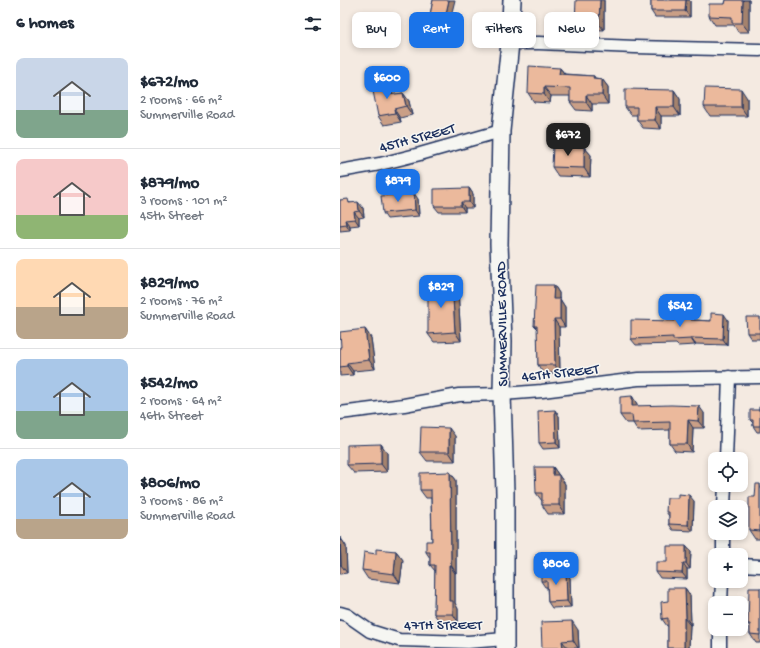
<!DOCTYPE html>
<meta charset="utf-8">
<style>
:root{--surface:#fff;--page:#f6f6f7;--text:#1f2937;--muted:#747a83;--line:#e0e1e3;--accent:#1a73e8}
body{margin:0;font-family:"Gochi Hand",sans-serif;background:var(--page);color:var(--text);height:100vh;display:flex;flex-direction:column;font-size:15px;white-space:nowrap}
*{box-sizing:border-box;margin:0}
p{font-size:13px;color:var(--muted)}
.icon{flex:none;width:22px;height:22px;fill:none;stroke:currentColor;stroke-width:2;stroke-linecap:round;stroke-linejoin:round}
.map{position:relative;flex:1;overflow:hidden}
.drawer{display:flex;flex-direction:column;background:var(--surface);width:340px}
.drawer>*{flex:none}
.hud{position:absolute;left:12px;top:12px;width:348px;height:36px;display:flex;gap:8px}
.controls{position:absolute;left:368px;top:452px;display:grid;gap:8px}
.controls a{display:grid;place-items:center;width:40px;height:40px;border-radius:8px;background:var(--surface);box-shadow:0 2px 6px #0003;font-size:20px}
.price{position:absolute;translate:-50% -34px;padding:0 9px;border-radius:8px;background:var(--accent);color:#fff;font-size:13px;line-height:26px;filter:drop-shadow(0 1px 2px #0008)}
.price::after{content:'';position:absolute;left:50%;top:24px;width:12px;height:9px;margin-left:-6px;background:inherit;clip-path:polygon(0 0,100% 0,50% 100%)}
.price.on{background:#222;color:#fff}
ul{padding:0;list-style:none}
li{display:flex;align-items:center;gap:12px;height:100px;padding:0 16px}
li+li{border-top:1px solid var(--line)}
li span{display:grid;place-items:center;flex:none;width:112px;height:80px;border-radius:8px;color:#555}
li>.icon{margin-inline-start:auto}
span .icon{width:48px;height:48px;fill:#fffc;stroke-width:1}
li b{font-size:17px}
h2{display:flex;justify-content:space-between;align-items:center;height:48px;padding:0 16px;font-size:17px}
.pill{padding:0 14px;border-radius:8px;background:var(--surface);box-shadow:0 2px 6px #0003;font-size:14px;line-height:36px}
.pill.on{background:var(--accent);color:#fff}
main{display:flex;flex:1;min-height:0}
.map>svg:first-child{display:block}
.lines{fill:none;stroke-linecap:round;stroke-linejoin:round}
.street-casing{stroke:#1b2f5e;stroke-width:15}
.secondary-casing{stroke:#1b2f5e;stroke-width:20}
.street{stroke:#f6f6f2;stroke-width:12}
.secondary{stroke:#f6f6f2;stroke-width:17}
.wall{fill:#ca9f86;stroke:#1b2f5e}
.shaded-wall{fill:#a4826d;stroke:#1b2f5e}
.building{fill:#ebb99c;stroke:#1b2f5e}
.labels{text-anchor:middle;stroke-width:3;stroke-linejoin:round;paint-order:stroke}
.street-label{font-size:15px;fill:#1b2f5e;stroke:#f6f6f2}
</style>
<main>
<section class="drawer">
<h2>6 homes<svg class="icon" aria-label="filters" viewBox="0 0 24 24"><path d="M4 7h16M4 17h16"/><circle cx="9" cy="7" r="2"/><circle cx="15" cy="17" r="2"/></svg></h2>
<ul>
<li><span style="background:linear-gradient(#c9d6e8 65%,#7fa58c 0)"><svg class="icon" aria-label="home" viewBox="0 0 24 24"><path d="M3 11l9-7 9 7M6 9v11h12V9"/></svg></span><div><b>$672/mo</b><p>2 rooms · 66 m²</p><p>Summerville Road</p></div></li>
<li><span style="background:linear-gradient(#f6c9c9 70%,#8fb573 0)"><svg class="icon" aria-label="home" viewBox="0 0 24 24"><path d="M3 11l9-7 9 7M6 9v11h12V9"/></svg></span><div><b>$879/mo</b><p>3 rooms · 101 m²</p><p>45th Street</p></div></li>
<li><span style="background:linear-gradient(#ffd9b3 60%,#b9a48a 0)"><svg class="icon" aria-label="home" viewBox="0 0 24 24"><path d="M3 11l9-7 9 7M6 9v11h12V9"/></svg></span><div><b>$829/mo</b><p>2 rooms · 76 m²</p><p>Summerville Road</p></div></li>
<li><span style="background:linear-gradient(#a9c7e8 65%,#7fa58c 0)"><svg class="icon" aria-label="home" viewBox="0 0 24 24"><path d="M3 11l9-7 9 7M6 9v11h12V9"/></svg></span><div><b>$542/mo</b><p>2 rooms · 64 m²</p><p>46th Street</p></div></li>
<li><span style="background:linear-gradient(#a9c7e8 75%,#b9a48a 0)"><svg class="icon" aria-label="home" viewBox="0 0 24 24"><path d="M3 11l9-7 9 7M6 9v11h12V9"/></svg></span><div><b>$806/mo</b><p>3 rooms · 86 m²</p><p>Summerville Road</p></div></li>
</ul>
</section>
<div class="map">
<svg width="420" height="648" viewBox="0 0 420 648">
<rect width="100%" height="100%" fill="#f4eae1"/>
<filter id="ink" filterUnits="userSpaceOnUse"><feTurbulence type="fractalNoise" baseFrequency=".025" numOctaves="2"/><feDisplacementMap in="SourceGraphic" scale="8" xChannelSelector="R" yChannelSelector="G"/><feConvolveMatrix kernelMatrix="1 2 1 2 8 2 1 2 1" color-interpolation-filters="sRGB"/></filter>
<g filter="url(#ink)">
<g class="lines">
<g class="street-casing">
<g id="street">
<polyline points="170,43 199,43 295,47 420,50"/>
<polyline points="0,171 40,164 80,154 161,131"/>
<polyline points="0,413 64,405 119,395 162,394 202,391 298,379 420,377"/>
<polyline points="386,459 389,377"/>
<polyline points="384,507 385,485"/>
<polyline points="383,555 383,533"/>
<polyline points="401,565 420,566"/>
<polyline points="381,603 382,581"/>
<polyline points="0,613 7,615 30,631 59,640 128,642 165,639"/>
<polyline points="380,648 380,629"/>
</g>
</g>
<g class="secondary-casing">
<polyline id="secondary" points="165,648 165,493 162,394 163,341 159,244 161,131 170,43 172,0"/>
</g>
<use href="#street" class="street"/>
<use href="#secondary" class="secondary"/>
</g>
<g class="wall">
<polygon points="93,0 109,24 94,21 90,15"/>
<polygon points="264,0 264,30 239,29 235,23"/>
<polygon points="311,0 349,0 350,1 350,17 315,17 311,11"/>
<polygon points="386,0 409,0 409,32 398,32 394,25 375,25 369,16 385,4"/>
<polygon points="220,68 225,74 254,76 255,78 262,79 268,87 268,104 252,104 252,111 236,110 230,102 230,96 211,96 210,103 194,102 188,93"/>
<polygon points="334,90 340,99 340,116 321,116 321,129 303,128 297,120 297,115 291,115 285,107"/>
<polygon points="52,92 52,95 63,93 69,101 72,115 60,118 61,122 44,125 38,116"/>
<polygon points="407,98 407,116 370,116 364,107"/>
<polygon points="244,147 251,155 250,177 218,176 212,167"/>
<polygon points="129,188 133,194 133,208 125,208 125,212 99,212 94,206"/>
<polygon points="78,199 79,216 47,219 43,213"/>
<polygon points="0,200 11,203 23,208 24,217 19,218 19,225 10,226 10,230 0,231"/>
<polygon points="112,281 118,289 121,341 94,342 88,334 93,295"/>
<polygon points="214,285 219,293 219,299 220,299 225,307 225,327 219,327 220,373 203,373 198,365 198,330 194,326"/>
<polygon points="350,314 355,320 371,321 388,320 387,345 355,344 355,345 338,346 336,344 296,345 291,339"/>
<polygon points="420,317 420,339 411,339 407,333"/>
<polygon points="25,329 31,338 35,369 13,371 13,375 0,376 0,347 1,347"/>
<polygon points="292,396 297,404 297,406 364,413 364,428 353,428 352,452 335,451 330,444 330,430 298,431 293,423 286,423 280,415"/>
<polygon points="420,407 420,432 417,432 413,426 413,423 410,420 419,410"/>
<polygon points="219,416 220,448 203,449 199,443"/>
<polygon points="115,436 115,461 87,461 80,452"/>
<polygon points="41,444 47,453 47,472 14,473 7,465"/>
<polygon points="213,467 225,484 225,514 208,514 202,505 202,501 196,493"/>
<polygon points="110,472 116,480 116,573 115,573 115,603 118,609 118,622 100,622 94,614 95,571 90,565 90,558 86,552 92,541 91,498 86,498 80,490"/>
<polygon points="420,484 420,539 415,539 409,530 415,497"/>
<polygon points="354,501 353,531 333,530 329,524 329,516 326,512"/>
<polygon points="0,537 6,546 7,573 0,574"/>
<polygon points="346,546 351,552 350,569 347,569 347,579 320,578 316,572 327,562"/>
<polygon points="56,551 63,560 60,583 28,579 22,570 36,554"/>
<polygon points="226,572 230,578 231,607 212,608 208,602 207,587 205,587 201,581"/>
<polygon points="345,588 350,595 351,625 350,625 349,648 328,648 328,626 327,626 322,619 328,601"/>
<polygon points="420,588 420,643 416,643 410,634 410,627 408,624"/>
<polygon points="238,630 239,648 202,648"/>
</g>
<g class="shaded-wall">
<polygon points="109,0 115,0 109,24 105,18"/>
<polygon points="260,0 264,0 264,30 259,24"/>
<polygon points="346,0 349,0 350,1 350,17 345,11"/>
<polygon points="403,0 409,0 409,32 402,23"/>
<polygon points="220,68 226,76 219,74"/>
<polygon points="262,79 268,87 268,104 262,95"/>
<polygon points="46,83 52,92 54,104 48,95"/>
<polygon points="204,87 211,96 210,103 204,94"/>
<polygon points="401,89 407,98 407,116 401,107"/>
<polygon points="334,90 340,99 340,116 334,107"/>
<polygon points="63,93 69,101 72,115 66,106"/>
<polygon points="246,95 252,104 252,111 246,102"/>
<polygon points="315,107 321,116 321,129 315,120"/>
<polygon points="54,109 60,118 61,122 55,113"/>
<polygon points="244,147 251,155 250,177 244,168"/>
<polygon points="129,188 133,194 133,208 129,202"/>
<polygon points="74,193 78,199 79,216 75,210"/>
<polygon points="18,202 23,208 24,217 19,211"/>
<polygon points="121,202 125,208 125,212 121,206"/>
<polygon points="14,212 19,218 19,225 15,219"/>
<polygon points="5,220 10,226 10,230 6,224"/>
<polygon points="112,281 118,289 121,341 115,332"/>
<polygon points="214,285 219,293 219,307 213,299"/>
<polygon points="220,299 225,307 225,327 220,319"/>
<polygon points="350,314 355,320 355,326 351,320"/>
<polygon points="384,314 388,320 387,345 383,339"/>
<polygon points="214,319 219,327 220,373 215,365"/>
<polygon points="25,329 31,338 35,369 29,360"/>
<polygon points="351,338 355,344 355,345 351,339"/>
<polygon points="7,363 13,371 13,375 7,366"/>
<polygon points="292,396 297,404 298,414 292,406"/>
<polygon points="359,406 364,413 364,428 358,421"/>
<polygon points="215,410 219,416 220,448 216,442"/>
<polygon points="348,420 353,428 352,452 347,444"/>
<polygon points="109,428 115,436 115,461 109,452"/>
<polygon points="41,444 47,453 47,472 41,464"/>
<polygon points="213,467 225,484 225,514 219,505 213,475"/>
<polygon points="110,472 116,480 116,573 111,565"/>
<polygon points="349,495 354,501 353,531 348,525"/>
<polygon points="0,537 6,546 7,573 1,565"/>
<polygon points="346,546 351,552 350,569 346,563"/>
<polygon points="56,551 63,560 60,583 54,574"/>
<polygon points="343,563 347,569 347,579 342,573"/>
<polygon points="109,565 115,573 115,603 118,609 118,622 113,614 109,601"/>
<polygon points="226,572 230,578 231,607 227,601"/>
<polygon points="345,588 350,595 351,625 346,618"/>
<polygon points="344,618 350,625 349,648 344,648"/>
<polygon points="232,621 238,630 239,648 238,648 233,640"/>
<polygon points="222,641 228,648 223,648"/>
</g>
<g class="building">
<polygon points="93,0 109,0 105,18 90,15"/>
<polygon points="236,0 260,0 259,24 235,23"/>
<polygon points="311,0 346,0 345,11 311,11"/>
<polygon points="386,0 403,0 402,23 392,23 392,17 369,16 369,4 385,4"/>
<polygon points="189,66 220,68 219,74 254,76 253,78 262,79 262,95 246,95 246,102 230,102 230,88 204,87 204,94 188,93"/>
<polygon points="46,83 48,95 63,93 66,106 54,109 55,113 38,116 32,86"/>
<polygon points="365,88 401,89 401,107 364,107"/>
<polygon points="285,89 334,90 334,107 315,107 315,120 297,120 297,107 285,107"/>
<polygon points="213,146 244,147 244,168 212,167"/>
<polygon points="129,188 129,202 121,202 121,206 94,206 94,189"/>
<polygon points="74,193 75,210 43,213 41,196"/>
<polygon points="8,199 9,203 18,202 19,211 14,212 15,219 5,220 6,224 0,225 0,200"/>
<polygon points="112,281 115,332 88,334 88,295 93,295 93,282"/>
<polygon points="196,285 214,285 213,299 220,299 220,319 214,319 215,365 198,365 197,326 194,326"/>
<polygon points="371,313 384,314 383,339 351,338 351,339 333,340 333,337 291,339 291,320 335,321 335,314 350,314 351,320 371,321"/>
<polygon points="406,317 420,317 420,333 407,333"/>
<polygon points="25,329 29,360 7,363 7,366 0,367 0,347 1,347 0,332"/>
<polygon points="292,396 292,406 331,405 359,406 358,421 348,420 347,444 330,444 330,422 293,423 292,415 280,415 280,397"/>
<polygon points="419,407 420,407 420,426 413,426 413,420 410,420 410,410 419,410"/>
<polygon points="215,410 216,442 199,443 198,411"/>
<polygon points="81,427 109,428 109,452 80,452"/>
<polygon points="41,444 41,464 7,465 7,445"/>
<polygon points="195,467 213,467 213,475 219,475 219,505 202,505 202,493 196,493"/>
<polygon points="110,472 111,565 109,565 109,601 113,601 113,614 94,614 95,565 90,565 90,552 86,552 86,541 92,541 91,490 80,490 80,473"/>
<polygon points="416,484 420,484 420,531 409,530 409,497 415,497"/>
<polygon points="338,494 349,495 348,525 329,524 329,512 326,512 327,498 338,498"/>
<polygon points="0,539 1,565 0,565"/>
<polygon points="327,546 346,546 346,563 343,563 342,573 316,572 316,562 327,562"/>
<polygon points="36,549 56,551 54,574 22,570 24,552 36,554"/>
<polygon points="201,572 226,572 227,601 208,602 207,581 201,581"/>
<polygon points="328,588 345,588 346,618 344,618 344,648 328,648 328,618 322,619 321,602 328,601"/>
<polygon points="409,588 420,588 420,635 410,634 410,624 408,624"/>
<polygon points="232,621 233,640 222,641 223,648 202,648 201,622"/>
</g>
</g>
<g class="labels">
<g class="street-label">
<text transform="translate(77 137) rotate(-15)" y="5">45TH STREET</text>
<text transform="translate(161 324) rotate(-91)" y="5">SUMMERVILLE ROAD</text>
<text transform="translate(220 372) rotate(-6)" y="5">46TH STREET</text>
<text x="103" y="629">47TH STREET</text>
</g>
</g>
</svg>
<div class="controls">
<a><svg class="icon" aria-label="locate" viewBox="0 0 24 24"><circle cx="12" cy="12" r="6"/><path d="M12 2v4M12 18v4M2 12h4M18 12h4"/></svg></a>
<a><svg class="icon" aria-label="layers" viewBox="0 0 24 24"><path d="M12 4l9 5-9 5-9-5zM3 14l9 5 9-5"/></svg></a>
<a>+</a>
<a>−</a>
</div>
<b class="price" style="left:47px;top:100px">$600</b>
<b class="price on" style="left:228px;top:157px">$672</b>
<b class="price" style="left:58px;top:203px">$879</b>
<b class="price" style="left:101px;top:309px">$829</b>
<b class="price" style="left:340px;top:328px">$542</b>
<b class="price" style="left:216px;top:586px">$806</b>
<div class="hud">
<a class="pill">Buy</a>
<a class="pill on">Rent</a>
<a class="pill">Filters</a>
<a class="pill">New</a>
</div>
</div>
</main>
